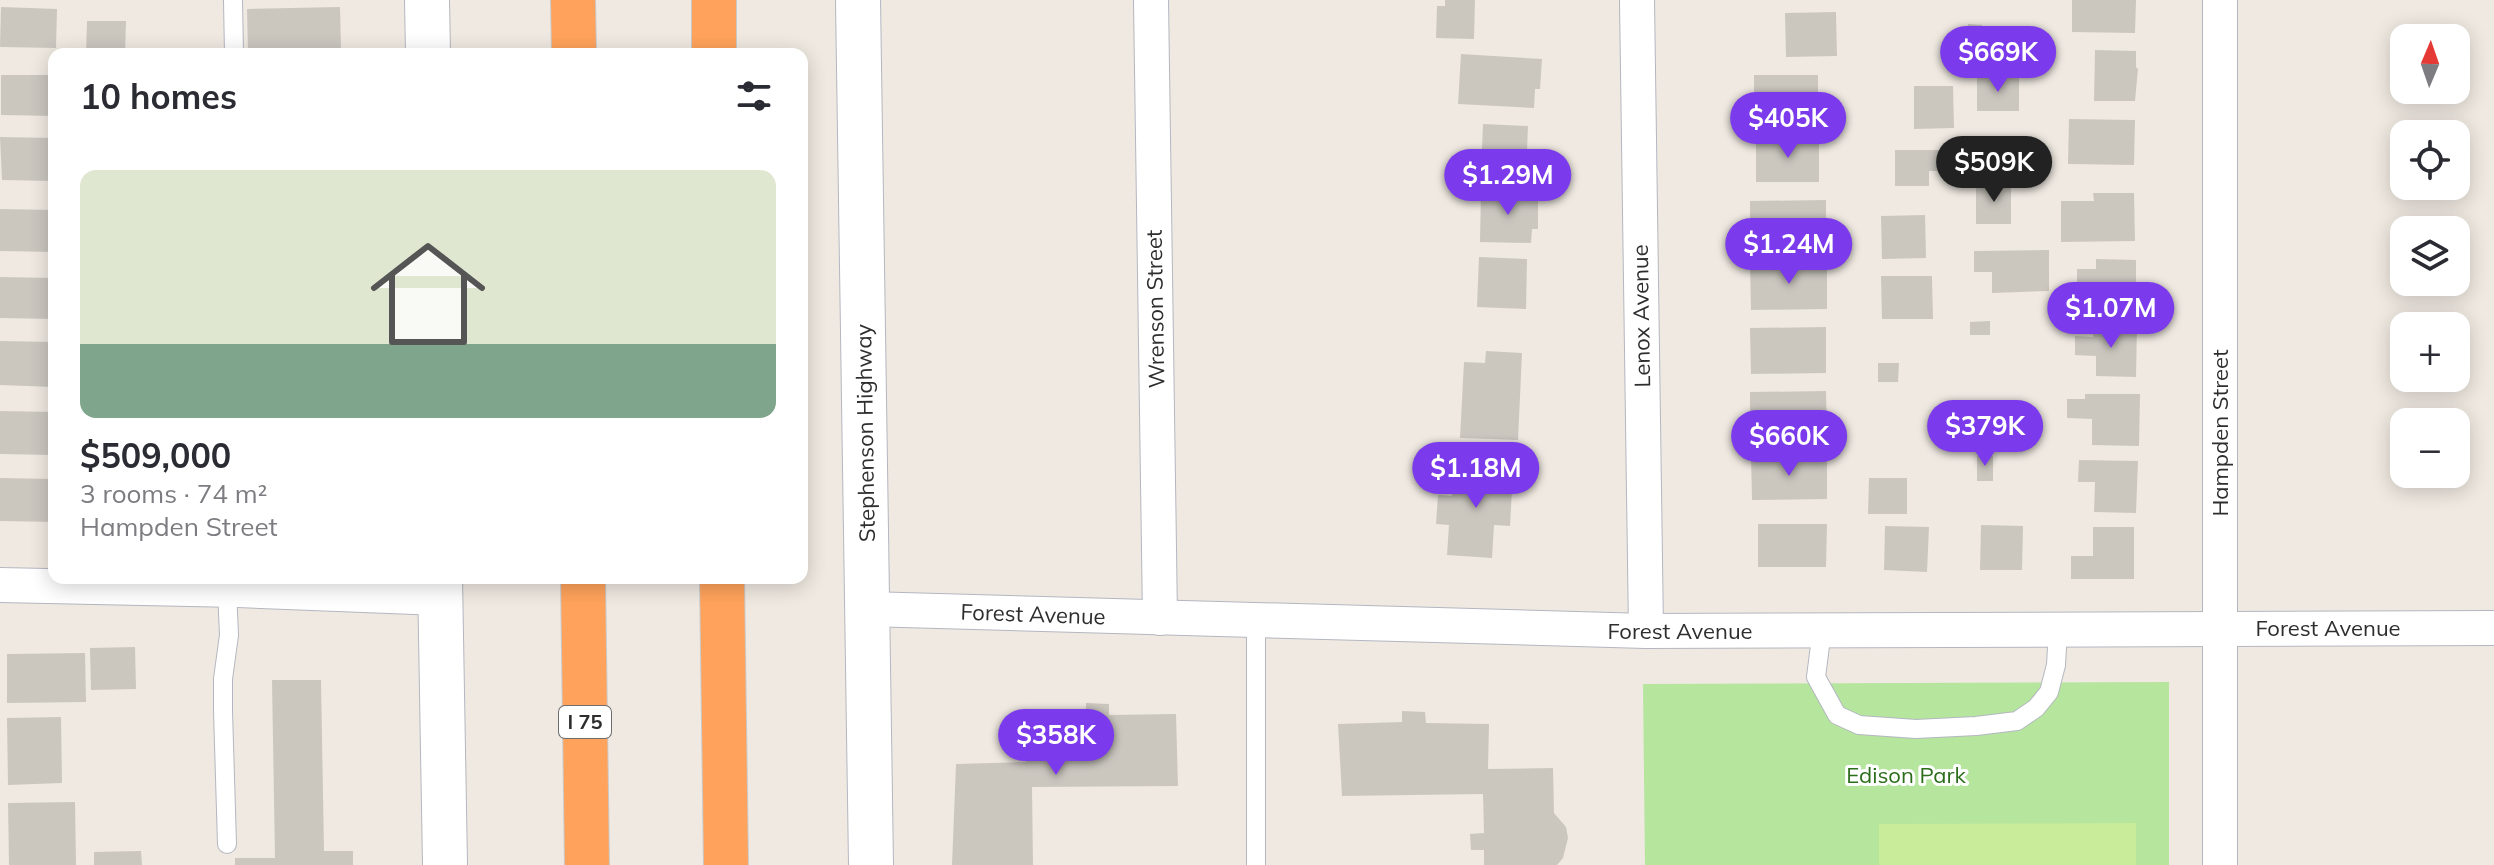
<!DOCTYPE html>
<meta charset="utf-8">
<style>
:root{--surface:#fff;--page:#f7f7f7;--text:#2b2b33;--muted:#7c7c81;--line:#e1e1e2;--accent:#7c3aed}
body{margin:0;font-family:Mulish,sans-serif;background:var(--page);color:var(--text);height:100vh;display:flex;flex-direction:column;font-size:30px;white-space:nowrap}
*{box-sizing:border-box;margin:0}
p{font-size:26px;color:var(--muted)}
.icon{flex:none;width:44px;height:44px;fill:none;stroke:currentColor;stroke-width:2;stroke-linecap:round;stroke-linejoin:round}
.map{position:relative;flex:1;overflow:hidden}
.sheet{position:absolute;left:48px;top:48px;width:760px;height:536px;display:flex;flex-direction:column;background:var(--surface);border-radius:16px;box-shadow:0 4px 20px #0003}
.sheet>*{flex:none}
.needle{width:52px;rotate:2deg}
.buttons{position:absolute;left:2390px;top:24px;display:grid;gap:16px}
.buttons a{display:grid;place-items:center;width:80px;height:80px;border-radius:16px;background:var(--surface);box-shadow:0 4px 20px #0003;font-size:40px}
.price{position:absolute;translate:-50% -68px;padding:0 18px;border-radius:28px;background:var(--accent);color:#fff;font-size:26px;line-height:52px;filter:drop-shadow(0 2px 4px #0008)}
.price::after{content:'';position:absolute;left:50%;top:48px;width:24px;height:18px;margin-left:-12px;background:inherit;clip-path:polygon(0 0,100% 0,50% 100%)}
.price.active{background:#222;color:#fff}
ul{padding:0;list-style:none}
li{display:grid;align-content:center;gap:16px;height:424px;padding:0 32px}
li+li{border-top:2px solid var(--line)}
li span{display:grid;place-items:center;height:248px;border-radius:16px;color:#555}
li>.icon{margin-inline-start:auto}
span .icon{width:144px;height:144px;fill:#fffc;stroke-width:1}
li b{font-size:34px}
h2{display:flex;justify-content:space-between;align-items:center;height:96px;padding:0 32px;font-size:34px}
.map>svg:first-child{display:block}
.green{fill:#b6e59e}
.pitch{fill:#c9ec9a}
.building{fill:#cbc7bf}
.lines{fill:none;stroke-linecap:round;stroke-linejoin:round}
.service-casing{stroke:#b4b7c1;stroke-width:20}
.minor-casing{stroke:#b4b7c1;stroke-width:36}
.secondary-casing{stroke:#b4b7c1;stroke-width:46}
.motorway-casing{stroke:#c9c9c9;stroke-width:46}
.service{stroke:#fff;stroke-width:18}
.minor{stroke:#fff;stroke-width:34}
.secondary{stroke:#fff;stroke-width:44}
.motorway{stroke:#ffa35c;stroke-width:44}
.labels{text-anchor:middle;stroke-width:6;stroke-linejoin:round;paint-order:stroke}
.shield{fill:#fff;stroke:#6d6d6d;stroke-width:2}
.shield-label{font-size:20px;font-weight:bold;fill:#2e2e2e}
.street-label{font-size:22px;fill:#2e2e2e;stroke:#fff}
.park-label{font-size:22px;fill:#2c6e1b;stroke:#fff}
</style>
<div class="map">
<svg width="2494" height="865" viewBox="0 0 2494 865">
<rect width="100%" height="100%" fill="#efe9e1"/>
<polygon class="green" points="2169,682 2169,865 1645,865 1643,684"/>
<polygon class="pitch" points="2136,823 2136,865 1879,865 1879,824"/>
<g class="building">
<polygon points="1445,0 1475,0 1474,39 1436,38 1437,6 1445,6"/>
<polygon points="2072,0 2136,0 2135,33 2072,32"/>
<polygon points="1,7 57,9 56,48 0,47"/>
<polygon points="340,7 341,50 302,51 302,54 248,54 247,9"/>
<polygon points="1836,12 1837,56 1786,57 1785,13"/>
<polygon points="87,21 126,21 125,54 86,54"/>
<polygon points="1968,24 1982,25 1982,41 1967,40"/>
<polygon points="2095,50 2136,51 2136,67 2138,69 2135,101 2094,101"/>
<polygon points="1461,54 1542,59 1540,89 1535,89 1534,108 1458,104"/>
<polygon points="1,75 54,75 54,116 1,115"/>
<rect x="1754" y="75" width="64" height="44"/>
<rect x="1977" y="78" width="42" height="33"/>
<polygon points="1914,86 1953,86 1954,128 1914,129"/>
<polygon points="2069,119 2135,120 2134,165 2068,164"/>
<polygon points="1483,124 1528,126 1526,175 1481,173"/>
<polygon points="0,137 54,138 54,181 2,180"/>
<rect x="1756" y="138" width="63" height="44"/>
<polygon points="1895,150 1945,150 1945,171 1929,171 1929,186 1895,186"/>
<rect x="1976" y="184" width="35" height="40"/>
<polygon points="1481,191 1532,192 1531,199 1538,199 1538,229 1532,229 1531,243 1480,242"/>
<polygon points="2093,193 2134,193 2135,241 2061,242 2061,201 2094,201"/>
<polygon points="1826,200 1826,243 1750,244 1750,201"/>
<polygon points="0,209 54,210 54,252 0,251"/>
<polygon points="1925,215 1926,258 1882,259 1881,216"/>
<polygon points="2049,250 2049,291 1992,293 1992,272 1974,272 1974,251"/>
<polygon points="1479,257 1527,259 1526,309 1477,307"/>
<polygon points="2096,259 2136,260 2136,310 2093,310 2094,288 2077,288 2077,269 2096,269"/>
<polygon points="1827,263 1827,309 1751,310 1750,264"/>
<polygon points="1881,276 1932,276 1933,319 1882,319"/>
<polygon points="0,277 54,278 54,319 0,318"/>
<polygon points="1990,321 1990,335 1970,335 1970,322"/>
<polygon points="2094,326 2137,326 2136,377 2096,376 2096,356 2075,355 2075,336 2093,337"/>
<polygon points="1826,327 1826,373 1751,374 1750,328"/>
<polygon points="0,341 54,342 53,387 0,385"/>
<polygon points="1486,351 1522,353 1518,440 1460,438 1464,362 1485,363"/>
<polygon points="1878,363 1899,363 1898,382 1878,382"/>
<polygon points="1826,391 1827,434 1750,435 1750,392"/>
<polygon points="2085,394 2140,394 2139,446 2092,445 2092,419 2067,418 2067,399 2085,399"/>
<polygon points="1974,410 1990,410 1990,439 1973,438"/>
<polygon points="0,411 54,412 53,455 0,454"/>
<polygon points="1751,456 1827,456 1827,499 1752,500"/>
<rect x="1977" y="456" width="16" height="25"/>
<polygon points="2079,460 2138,461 2136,513 2094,512 2095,482 2078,482"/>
<polygon points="1453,468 1513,471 1510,526 1494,525 1492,558 1447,555 1449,525 1436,524 1438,495 1452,496"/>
<polygon points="0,478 54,479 54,522 0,521"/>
<polygon points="1869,478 1907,478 1907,514 1868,514"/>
<polygon points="1758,524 1827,524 1826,567 1758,567"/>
<polygon points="1981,525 2023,526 2022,570 1980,570"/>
<polygon points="1885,526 1929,527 1927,572 1884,570"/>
<polygon points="2093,527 2134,527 2134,579 2071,579 2071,556 2093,556"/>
<polygon points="135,647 136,689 91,690 90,648"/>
<polygon points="85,653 86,702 7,703 7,654"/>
<polygon points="272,680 321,680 324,851 353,851 353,865 235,865 235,858 275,858"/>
<polygon points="1086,703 1109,704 1109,715 1176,714 1178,786 1032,787 1033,865 952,865 956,764 1026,762 1024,715 1086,714"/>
<polygon points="1402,711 1425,712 1426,723 1489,724 1488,769 1553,768 1554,813 1566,827 1568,838 1563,858 1557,865 1484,865 1484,850 1471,850 1470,834 1484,833 1483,794 1342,796 1338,724 1402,722"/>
<polygon points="61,717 62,783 8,785 7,718"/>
<polygon points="75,802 76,865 9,865 8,803"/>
<polygon points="141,851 142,865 94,865 94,852"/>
</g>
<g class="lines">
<g class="service-casing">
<g id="service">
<polyline points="233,0 234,54"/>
<polyline points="227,590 229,635 223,679 223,711 227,844"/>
<polyline points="1256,621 1256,865"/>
<polyline points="1822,630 1816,677 1837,715 1859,725 1916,729 1976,726 2017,721 2036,708 2049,692 2056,665 2058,629"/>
</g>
</g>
<g class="minor-casing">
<g id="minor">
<polyline points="1151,0 1160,618"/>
<polyline points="1637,0 1646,631"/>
<polyline points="0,585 237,590 440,598"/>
<polyline points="867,609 1646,631 2494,628"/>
<polyline points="2220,865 2220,0"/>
</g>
</g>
<g class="secondary-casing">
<g id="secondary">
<polyline points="427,0 428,54"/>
<polyline points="858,0 871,865"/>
<polyline points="440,578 445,865"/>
</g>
</g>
<g class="motorway-casing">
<g id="motorway">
<polyline points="573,0 574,54"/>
<polyline points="714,0 714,54"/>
<polyline points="583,578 587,865"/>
<polyline points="722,578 726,865"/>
</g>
</g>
<use href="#service" class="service"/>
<use href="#minor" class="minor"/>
<use href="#secondary" class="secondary"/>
<use href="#motorway" class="motorway"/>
</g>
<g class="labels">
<rect class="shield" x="559" y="706" width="52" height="32" rx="6"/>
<g class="shield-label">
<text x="585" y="729">I 75</text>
</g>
<g class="street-label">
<text transform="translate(1155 309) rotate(-91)" y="8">Wrenson Street</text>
<text transform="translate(1641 316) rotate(-91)" y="8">Lenox Avenue</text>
<text transform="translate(865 433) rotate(-91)" y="8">Stephenson Highway</text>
<text transform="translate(2220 433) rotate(-90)" y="8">Hampden Street</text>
<text transform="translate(1033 614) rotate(2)" y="8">Forest Avenue</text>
<text x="2328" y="636">Forest Avenue</text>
<text x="1680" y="639">Forest Avenue</text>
</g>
<g class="park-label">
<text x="1906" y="783">Edison Park</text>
</g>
</g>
</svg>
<div class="buttons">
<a><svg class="needle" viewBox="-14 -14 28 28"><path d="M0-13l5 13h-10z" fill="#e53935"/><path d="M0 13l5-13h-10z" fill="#7c7c81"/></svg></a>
<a><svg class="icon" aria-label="locate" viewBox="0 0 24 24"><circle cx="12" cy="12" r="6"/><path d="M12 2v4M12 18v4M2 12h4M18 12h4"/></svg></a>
<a><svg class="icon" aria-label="layers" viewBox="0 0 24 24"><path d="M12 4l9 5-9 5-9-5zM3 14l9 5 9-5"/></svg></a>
<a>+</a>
<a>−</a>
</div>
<b class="price" style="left:1998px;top:94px">$669K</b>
<b class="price" style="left:1788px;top:160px">$405K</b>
<b class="price active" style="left:1994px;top:204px">$509K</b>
<b class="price" style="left:1508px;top:217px">$1.29M</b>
<b class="price" style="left:1789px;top:286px">$1.24M</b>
<b class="price" style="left:2111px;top:350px">$1.07M</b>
<b class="price" style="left:1985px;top:468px">$379K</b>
<b class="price" style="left:1789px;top:478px">$660K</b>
<b class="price" style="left:1476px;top:510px">$1.18M</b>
<b class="price" style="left:1056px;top:777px">$358K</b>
<section class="sheet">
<h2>10 homes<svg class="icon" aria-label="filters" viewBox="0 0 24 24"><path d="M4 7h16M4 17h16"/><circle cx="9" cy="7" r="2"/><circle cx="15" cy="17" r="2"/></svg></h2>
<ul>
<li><span style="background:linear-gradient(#dfe7d0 70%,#7fa58c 0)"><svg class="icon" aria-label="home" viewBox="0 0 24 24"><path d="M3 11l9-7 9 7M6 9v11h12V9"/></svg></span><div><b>$509,000</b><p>3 rooms · 74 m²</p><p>Hampden Street</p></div></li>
</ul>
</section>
</div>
